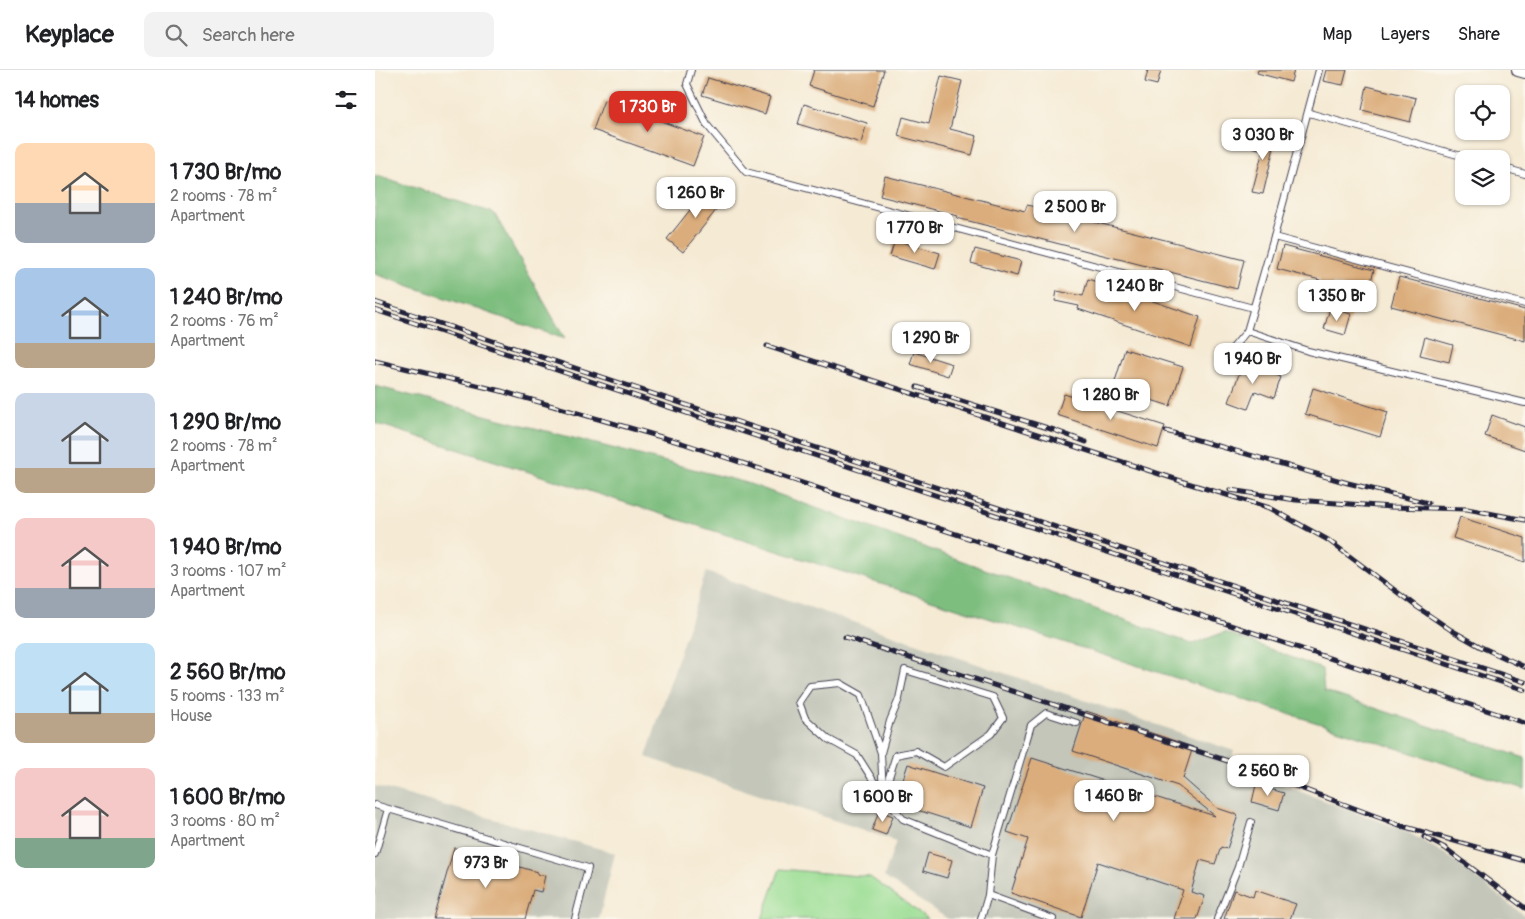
<!DOCTYPE html>
<meta charset="utf-8">
<style>
:root{--surface:#fff;--page:#f2f2f2;--text:#202124;--muted:#757577;--line:#e0e0e0;--accent:#d93025}
body{margin:0;font-family:Pangolin,sans-serif;background:var(--page);color:var(--text);height:100vh;display:flex;flex-direction:column;font-size:19px;white-space:nowrap}
*{box-sizing:border-box;margin:0}
p{font-size:16px;color:var(--muted)}
.icon{flex:none;width:28px;height:28px;fill:none;stroke:currentColor;stroke-width:2;stroke-linecap:round;stroke-linejoin:round}
.map{position:relative;flex:1;overflow:hidden}
.sheet{display:flex;flex-direction:column;background:var(--surface);width:375px}
.sheet>*{flex:none}
.controls{position:absolute;left:1080px;top:15px;display:grid;gap:10px}
.controls a{display:grid;place-items:center;width:55px;height:55px;border-radius:10px;background:var(--surface);box-shadow:0 1px 4px #0004;font-size:25px}
.price{position:absolute;translate:-50% -42px;padding:0 11px;border-radius:10px;background:#fff;color:#222;font-size:16px;line-height:32px;filter:drop-shadow(0 1px 2px #0008)}
.price::after{content:'';position:absolute;left:50%;top:30px;width:15px;height:11px;margin-left:-8px;background:inherit;clip-path:polygon(0 0,100% 0,50% 100%)}
.price.current{background:var(--accent);color:#fff}
ul{padding:0;list-style:none}
li{display:flex;align-items:center;gap:15px;height:125px;padding:0 15px}
li span{display:grid;place-items:center;flex:none;width:140px;height:100px;border-radius:10px;color:#555}
li>.icon{margin-inline-start:auto}
span .icon{width:60px;height:60px;fill:#fffc;stroke-width:1}
li b{font-size:21px}
h2{display:flex;justify-content:space-between;align-items:center;height:60px;padding:0 15px;font-size:21px}
header{display:flex;align-items:center;gap:30px;box-sizing:border-box;height:70px;padding:0 25px;background:var(--surface);border-bottom:1px solid var(--line)}
header strong{font-size:24px}
nav{display:flex;gap:28px;margin-inline-start:auto;font-size:18px}
.search{width:350px;height:45px;background:var(--page);display:flex;align-items:center;gap:12px;box-sizing:border-box;padding:0 18px;border-radius:10px;color:var(--muted);font-size:19px}
main{display:flex;flex:1;min-height:0}
.map>svg:first-child{display:block}
.industrial{fill:#c3c6b9}
.green{fill:#9cde95;stroke:#5f8068}
.forest{fill:#7dbd7e;stroke:#50705c}
.building{fill:#dbad7b}
.lines{fill:none;stroke-linecap:round;stroke-linejoin:round}
.lane-casing{stroke:#424052;stroke-width:8}
.street-casing{stroke:#424052;stroke-width:14}
.lane{stroke:#fff;stroke-width:6}
.street{stroke:#fff;stroke-width:12}
.rail-casing{stroke:#22223b;stroke-width:5}
.rail{stroke:#fbf7ec;stroke-width:3;stroke-dasharray:9;stroke-linecap:butt}
</style>
<header>
<strong>Keyplace</strong>
<div class="search"><svg class="icon" aria-label="search" viewBox="0 0 24 24"><circle cx="10" cy="10" r="6"/><path d="M15 15l6 6"/></svg>Search here</div>
<nav><a>Map</a><a>Layers</a><a>Share</a></nav>
</header>
<main>
<section class="sheet">
<h2>14 homes<svg class="icon" aria-label="filters" viewBox="0 0 24 24"><path d="M4 7h16M4 17h16"/><circle cx="9" cy="7" r="2"/><circle cx="15" cy="17" r="2"/></svg></h2>
<ul>
<li><span style="background:linear-gradient(#ffd9b3 60%,#9aa5b1 0)"><svg class="icon" aria-label="home" viewBox="0 0 24 24"><path d="M3 11l9-7 9 7M6 9v11h12V9"/></svg></span><div><b>1 730 Br/mo</b><p>2 rooms · 78 m²</p><p>Apartment</p></div></li>
<li><span style="background:linear-gradient(#a9c7e8 75%,#b9a48a 0)"><svg class="icon" aria-label="home" viewBox="0 0 24 24"><path d="M3 11l9-7 9 7M6 9v11h12V9"/></svg></span><div><b>1 240 Br/mo</b><p>2 rooms · 76 m²</p><p>Apartment</p></div></li>
<li><span style="background:linear-gradient(#c9d6e8 75%,#b9a48a 0)"><svg class="icon" aria-label="home" viewBox="0 0 24 24"><path d="M3 11l9-7 9 7M6 9v11h12V9"/></svg></span><div><b>1 290 Br/mo</b><p>2 rooms · 78 m²</p><p>Apartment</p></div></li>
<li><span style="background:linear-gradient(#f6c9c9 70%,#9aa5b1 0)"><svg class="icon" aria-label="home" viewBox="0 0 24 24"><path d="M3 11l9-7 9 7M6 9v11h12V9"/></svg></span><div><b>1 940 Br/mo</b><p>3 rooms · 107 m²</p><p>Apartment</p></div></li>
<li><span style="background:linear-gradient(#bfe0f5 70%,#b9a48a 0)"><svg class="icon" aria-label="home" viewBox="0 0 24 24"><path d="M3 11l9-7 9 7M6 9v11h12V9"/></svg></span><div><b>2 560 Br/mo</b><p>5 rooms · 133 m²</p><p>House</p></div></li>
<li><span style="background:linear-gradient(#f6c9c9 70%,#7fa58c 0)"><svg class="icon" aria-label="home" viewBox="0 0 24 24"><path d="M3 11l9-7 9 7M6 9v11h12V9"/></svg></span><div><b>1 600 Br/mo</b><p>3 rooms · 80 m²</p><p>Apartment</p></div></li>
</ul>
</section>
<div class="map">
<svg width="1150" height="849" viewBox="0 0 1150 849">
<rect width="100%" height="100%" fill="#fbf7ec"/>
<filter id="ink" filterUnits="userSpaceOnUse"><feTurbulence type="fractalNoise" baseFrequency=".02" numOctaves="2"/><feDisplacementMap in="SourceGraphic" scale="10" xChannelSelector="R" yChannelSelector="G"/><feConvolveMatrix kernelMatrix="1 2 1 2 8 2 1 2 1" color-interpolation-filters="sRGB"/></filter>
<filter id="wash" filterUnits="userSpaceOnUse"><feTurbulence type="fractalNoise" baseFrequency=".0096" numOctaves="4" result="noise"/><feDisplacementMap in="SourceGraphic" scale="20" xChannelSelector="R" yChannelSelector="G"/><feGaussianBlur stdDeviation="1.12" result="paint"/><feColorMatrix in="noise" values="0 0 0 0 0 0 0 0 0 0 0 0 0 0 0 0 0 1.4 0 .05"/><feComposite in="paint" operator="in"/></filter>
<g filter="url(#wash)">
<rect width="100%" height="100%" fill="#f5ead4"/>
<g class="industrial">
<polygon points="331,502 859,681 854,695 1029,760 1070,784 1150,846 1150,849 573,849 509,807 521,771 271,687"/>
<polygon points="0,716 240,783 224,849 0,849"/>
</g>
<polygon class="green" points="405,799 495,807 553,849 387,849"/>
<g class="forest">
<polygon points="0,105 119,143 190,269 0,204"/>
<polygon points="0,316 121,348 372,413 817,574 850,562 947,599 949,621 1150,688 1150,719 0,353"/>
</g>
<g id="blocks">
<g class="building">
<polygon points="439,0 509,0 498,36 434,16"/>
<polygon points="773,0 786,0 782,15 770,12"/>
<polygon points="883,0 919,0 916,12 882,3"/>
<polygon points="951,0 972,0 968,15 948,11"/>
<polygon points="566,6 587,11 575,59 602,66 597,85 523,66 528,47 554,54"/>
<polygon points="333,8 395,27 390,44 327,25"/>
<polygon points="992,16 1041,28 1035,52 987,40"/>
<polygon points="229,30 329,67 318,96 218,60"/>
<polygon points="429,34 492,53 486,73 423,54"/>
<polygon points="880,64 901,69 888,124 877,122 888,80 877,77"/>
<polygon points="510,106 650,141 652,135 869,190 862,219 582,148 583,146 505,126"/>
<polygon points="334,116 350,129 308,182 292,169"/>
<polygon points="520,170 565,183 560,199 515,186"/>
<polygon points="908,176 999,200 993,223 958,214 956,223 942,220 945,210 902,199"/>
<polygon points="600,179 646,191 642,206 596,193"/>
<polygon points="1024,207 1150,240 1150,271 1016,236"/>
<polygon points="713,209 825,247 816,277 703,239 704,236 680,231 682,221 708,226"/>
<polygon points="955,238 976,244 970,265 949,259"/>
<polygon points="1050,267 1078,275 1074,292 1045,285"/>
<polygon points="750,279 808,297 795,336 738,318"/>
<polygon points="539,282 577,294 573,306 535,294"/>
<polygon points="868,293 906,307 899,328 880,321 873,339 854,332"/>
<polygon points="938,318 1013,342 1005,367 930,344"/>
<polygon points="689,324 790,356 783,378 682,345"/>
<polygon points="1117,345 1150,357 1150,380 1110,366"/>
<polygon points="1085,447 1150,468 1150,492 1078,468"/>
<polygon points="711,641 818,677 808,708 842,738 863,745 852,779 846,777 840,794 825,790 816,822 830,826 822,849 799,849 808,820 723,792 706,847 636,823 653,769 632,762 657,688 840,746 803,716 698,681"/>
<polygon points="533,694 608,718 596,757 520,733"/>
<polygon points="881,715 909,723 904,740 877,732"/>
<polygon points="504,741 518,746 511,765 497,760"/>
<polygon points="79,778 162,802 162,804 170,806 166,822 158,820 150,849 59,849"/>
<polygon points="553,783 577,790 572,808 548,801"/>
<polygon points="859,820 878,827 880,820 921,834 915,849 849,849"/>
</g>
</g>
</g>
<g filter="url(#ink)">
<use href="#blocks" fill-opacity="0" stroke="#424052" stroke-width="1"/>
<g class="lines">
<g class="lane-casing">
<g id="lane">
<polyline points="316,0 312,14 332,55 371,102 878,238"/>
<polyline points="934,43 1097,89"/>
<polyline points="1126,97 1150,104"/>
<polyline points="899,167 1150,234"/>
<polyline points="872,261 933,281 1150,333"/>
<polyline points="856,280 872,261 899,167 944,0"/>
<polyline points="506,683 515,651 524,629 530,600 618,627 628,648 616,664 569,697 541,681 521,685 508,726 482,685 453,669 430,648 424,632 435,616 465,613 486,625 506,683 508,726 528,749 617,785"/>
<polyline points="0,735 213,798 200,849"/>
<polyline points="0,784 13,739"/>
<polyline points="613,825 617,785 656,655 671,643 702,653"/>
<polyline points="606,849 613,825 678,849"/>
<polyline points="842,849 863,797 876,752"/>
</g>
</g>
<g class="street-casing">
<polyline id="street" points="1143,0 1150,2"/>
</g>
<use href="#lane" class="lane"/>
<use href="#street" class="street"/>
<g class="rail-casing">
<g id="rail">
<polyline points="0,232 1150,612"/>
<polyline points="0,240 1150,620"/>
<polyline points="392,276 809,412 895,438 953,470 1042,537 1076,560 1106,577 1150,597"/>
<polyline points="0,291 126,321 307,373 1150,653"/>
<polyline points="542,317 679,360 711,372"/>
<polyline points="791,361 973,413 1053,433"/>
<polyline points="855,420 921,430 1016,437 1092,439 1150,450"/>
<polyline points="470,567 856,692 1027,756 1150,791"/>
<polyline points="1049,767 1070,778 1150,838"/>
</g>
</g>
<use href="#rail" class="rail"/>
</g>
</g>
</svg>
<div class="controls">
<a><svg class="icon" aria-label="locate" viewBox="0 0 24 24"><circle cx="12" cy="12" r="6"/><path d="M12 2v4M12 18v4M2 12h4M18 12h4"/></svg></a>
<a><svg class="icon" aria-label="layers" viewBox="0 0 24 24"><path d="M12 4l9 5-9 5-9-5zM3 14l9 5 9-5"/></svg></a>
</div>
<b class="price current" style="left:273px;top:63px">1 730 Br</b>
<b class="price" style="left:888px;top:91px">3 030 Br</b>
<b class="price" style="left:321px;top:149px">1 260 Br</b>
<b class="price" style="left:700px;top:163px">2 500 Br</b>
<b class="price" style="left:540px;top:184px">1 770 Br</b>
<b class="price" style="left:760px;top:242px">1 240 Br</b>
<b class="price" style="left:962px;top:252px">1 350 Br</b>
<b class="price" style="left:556px;top:294px">1 290 Br</b>
<b class="price" style="left:878px;top:315px">1 940 Br</b>
<b class="price" style="left:736px;top:351px">1 280 Br</b>
<b class="price" style="left:893px;top:727px">2 560 Br</b>
<b class="price" style="left:739px;top:752px">1 460 Br</b>
<b class="price" style="left:508px;top:753px">1 600 Br</b>
<b class="price" style="left:111px;top:819px">973 Br</b>
</div>
</main>
